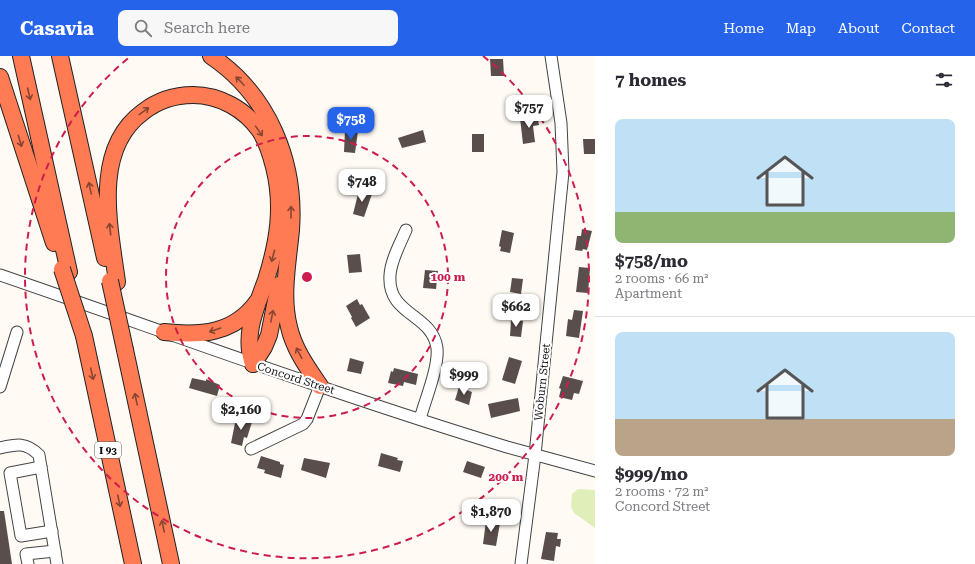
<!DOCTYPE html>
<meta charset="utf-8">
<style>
:root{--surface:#fff;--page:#f7f7f7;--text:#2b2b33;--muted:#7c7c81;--line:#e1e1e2;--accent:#2563eb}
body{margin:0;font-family:"Roboto Serif",serif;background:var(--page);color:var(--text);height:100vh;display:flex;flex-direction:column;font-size:15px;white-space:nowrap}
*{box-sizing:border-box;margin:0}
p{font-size:13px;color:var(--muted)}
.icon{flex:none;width:22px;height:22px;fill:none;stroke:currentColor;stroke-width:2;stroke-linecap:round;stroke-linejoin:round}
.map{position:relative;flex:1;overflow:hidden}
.details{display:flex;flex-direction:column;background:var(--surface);width:380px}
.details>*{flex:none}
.price{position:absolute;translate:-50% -34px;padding:0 9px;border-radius:8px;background:#fff;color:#222;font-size:13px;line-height:26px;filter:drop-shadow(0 1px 2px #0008)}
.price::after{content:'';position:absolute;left:50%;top:24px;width:12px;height:9px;margin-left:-6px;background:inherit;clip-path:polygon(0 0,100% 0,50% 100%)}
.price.selected{background:var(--accent);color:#fff}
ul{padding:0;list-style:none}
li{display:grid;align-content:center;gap:8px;height:212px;padding:0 20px}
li+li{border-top:1px solid var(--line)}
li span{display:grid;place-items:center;height:124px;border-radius:8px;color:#555}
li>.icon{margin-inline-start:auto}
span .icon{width:72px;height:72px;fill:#fffc;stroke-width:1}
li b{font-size:17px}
h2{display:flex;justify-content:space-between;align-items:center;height:48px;padding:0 20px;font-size:17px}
header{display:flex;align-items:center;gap:24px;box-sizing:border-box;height:56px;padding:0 20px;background:var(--accent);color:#fff}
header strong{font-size:19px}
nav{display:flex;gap:22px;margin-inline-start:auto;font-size:14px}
.search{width:280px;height:36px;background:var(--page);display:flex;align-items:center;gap:10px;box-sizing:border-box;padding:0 14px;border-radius:8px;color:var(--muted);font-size:15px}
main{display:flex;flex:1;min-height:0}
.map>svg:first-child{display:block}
.green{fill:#e0eeba}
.building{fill:#5a4e4c}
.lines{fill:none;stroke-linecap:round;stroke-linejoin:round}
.minor-casing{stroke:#444;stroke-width:13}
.highway-casing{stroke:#222;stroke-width:18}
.minor{stroke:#fff;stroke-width:11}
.highway{stroke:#fe7b54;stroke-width:16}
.highway-bridge-casing{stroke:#222;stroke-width:18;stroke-linecap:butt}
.highway-bridge{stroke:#fe7b54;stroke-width:16}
.oneway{stroke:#884632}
.ring{fill:none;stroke:#cd1d4d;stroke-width:2;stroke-dasharray:7 5}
.labels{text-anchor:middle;stroke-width:4;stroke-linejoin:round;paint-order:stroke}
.shield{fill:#fff;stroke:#585858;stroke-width:1}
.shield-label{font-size:10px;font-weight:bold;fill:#111}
.street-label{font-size:11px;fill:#111;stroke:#fff}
.centre{fill:#cd1d4d;stroke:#fff;stroke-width:2}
.ring-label{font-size:12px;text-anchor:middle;font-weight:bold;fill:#cd1d4d;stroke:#fff;stroke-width:4;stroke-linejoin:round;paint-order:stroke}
</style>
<header>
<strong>Casavia</strong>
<div class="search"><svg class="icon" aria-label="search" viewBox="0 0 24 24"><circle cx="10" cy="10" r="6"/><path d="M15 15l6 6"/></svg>Search here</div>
<nav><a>Home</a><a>Map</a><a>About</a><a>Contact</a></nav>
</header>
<main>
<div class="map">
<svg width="595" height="508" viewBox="0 0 595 508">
<rect width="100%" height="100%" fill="#fffbf4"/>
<polygon class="green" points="578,433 595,434 595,472 574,457 571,451 572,438"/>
<g class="building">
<polygon points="490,3 503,3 504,20 491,20"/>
<polygon points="537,59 539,69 533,70 535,86 523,88 520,62"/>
<polygon points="345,74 358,75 355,97 344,96"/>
<polygon points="423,74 426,86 402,92 398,82"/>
<rect x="472" y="78" width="12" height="18"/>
<polygon points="583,83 595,83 595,98 584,98"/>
<polygon points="359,134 372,138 364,161 353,158"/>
<polygon points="582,173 592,175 587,194 583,193 582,195 575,194 577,180 581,180"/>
<polygon points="502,174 514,177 510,197 500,195 501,191 499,190"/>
<polygon points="360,198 362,216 349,217 347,199"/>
<polygon points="579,211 590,212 588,237 576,236"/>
<polygon points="425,214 438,215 436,233 423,232"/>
<polygon points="512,222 523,223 521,238 510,236"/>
<polygon points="357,243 360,249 362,248 370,262 356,271 351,262 352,261 346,250"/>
<polygon points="574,254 583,255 579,282 566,280 568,263 572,264"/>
<polygon points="511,264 523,265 521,281 510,280"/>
<polygon points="509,301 522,305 515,328 502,324"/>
<polygon points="350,302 364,306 361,318 347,315"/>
<polygon points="394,312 418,318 416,329 404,326 403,330 388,327 391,315 393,316"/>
<polygon points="563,320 583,325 579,338 574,337 572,344 559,341 561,333 559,332"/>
<polygon points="192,322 206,325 206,323 220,329 217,340 189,332"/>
<polygon points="459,331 472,336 469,349 455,344"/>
<polygon points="518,342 520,355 491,362 488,348"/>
<polygon points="236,362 252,366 247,382 244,381 242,390 231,387"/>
<polygon points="381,397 398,402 397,404 403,405 400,416 378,410"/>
<polygon points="261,400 280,406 280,408 284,409 281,422 264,417 265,414 257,412"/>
<polygon points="304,402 330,407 326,422 301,414"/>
<polygon points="467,405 485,411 481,422 463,416"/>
<polygon points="0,455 4,455 12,508 0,508"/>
<polygon points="486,465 500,467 496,490 483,488"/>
<polygon points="546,476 558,477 557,483 561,483 560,491 556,490 554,505 541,503"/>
</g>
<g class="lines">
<g class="minor-casing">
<g id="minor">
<path d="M406 174C400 188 391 204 390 219 387 260 432 257 437 292 439 311 425 344 420 363"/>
<path d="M0 219C169 277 336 339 507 391 536 399 566 407 595 415"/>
<polyline points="0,331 17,276"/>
<path d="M0 392C17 388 26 386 39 399L57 508"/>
<polyline points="251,393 303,368 307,363 320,330"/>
<polyline points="41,411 10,417 21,480 52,475"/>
<polyline points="28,508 26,498 55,495"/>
<polyline points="521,508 535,399 563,116 561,67 551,0"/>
</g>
</g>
<g class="highway-casing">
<g id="highway">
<polyline points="21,0 69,216"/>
<polyline points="60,0 105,202"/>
<path d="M211 0C269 39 296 106 291 174 288 206 281 240 289 271 294 293 307 311 320 330"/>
<polyline points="0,21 54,187"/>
<path d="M117 226C110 172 91 94 143 56 157 45 175 39 193 39 219 39 245 53 260 75 267 86 271 99 274 111 284 150 278 186 266 224 256 252 243 278 253 308"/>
<path d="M164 276C200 280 234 278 257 246"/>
<polyline points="84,280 133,508"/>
<polyline points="125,294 171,508"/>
<polyline points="253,308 264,291 269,279 279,229"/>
</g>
</g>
<use href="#minor" class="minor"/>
<use href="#highway" class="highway"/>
<g class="highway-bridge-casing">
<g id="highway-bridge">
<polyline points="62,213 84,280"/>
<polyline points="110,225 125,294"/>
</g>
</g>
<use href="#highway-bridge" class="highway-bridge"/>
</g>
<defs><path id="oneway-shaft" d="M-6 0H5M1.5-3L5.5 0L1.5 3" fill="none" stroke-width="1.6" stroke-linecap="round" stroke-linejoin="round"/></defs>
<g class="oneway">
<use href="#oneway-shaft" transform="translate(240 25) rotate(-134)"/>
<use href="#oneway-shaft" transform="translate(29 38) rotate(77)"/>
<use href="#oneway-shaft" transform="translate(144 55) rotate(-36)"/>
<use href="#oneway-shaft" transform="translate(259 75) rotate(55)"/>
<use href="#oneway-shaft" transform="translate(20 85) rotate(73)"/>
<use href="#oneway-shaft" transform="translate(90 132) rotate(-102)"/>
<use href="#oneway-shaft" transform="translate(291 156) rotate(-90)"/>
<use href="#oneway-shaft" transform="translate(110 173) rotate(-97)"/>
<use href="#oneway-shaft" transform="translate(273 200) rotate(105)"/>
<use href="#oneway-shaft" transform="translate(272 260) rotate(-79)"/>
<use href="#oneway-shaft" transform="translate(215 274) rotate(161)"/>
<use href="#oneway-shaft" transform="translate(299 297) rotate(-118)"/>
<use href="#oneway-shaft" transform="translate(92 318) rotate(78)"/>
<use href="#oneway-shaft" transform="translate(136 343) rotate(-102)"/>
<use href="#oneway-shaft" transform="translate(119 445) rotate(78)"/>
<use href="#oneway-shaft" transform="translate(163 470) rotate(-102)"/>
</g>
<g class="ring">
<circle cx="307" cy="221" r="141"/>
<path d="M483 0A282 282 0 1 1 131 0"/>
</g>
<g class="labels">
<rect class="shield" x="95" y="386" width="26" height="16" rx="3"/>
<g class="shield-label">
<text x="108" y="398">I 93</text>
</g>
<g class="street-label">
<text transform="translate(296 322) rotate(18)" y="4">Concord Street</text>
<text transform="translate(542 326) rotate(-84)" y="4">Woburn Street</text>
</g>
</g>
<circle cx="307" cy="221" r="6" class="centre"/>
<g class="ring-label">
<text x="448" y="225">100 m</text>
<text x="506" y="425">200 m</text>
</g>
</svg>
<b class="price" style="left:529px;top:73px">$757</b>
<b class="price selected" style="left:351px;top:85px">$758</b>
<b class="price" style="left:362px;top:147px">$748</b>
<b class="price" style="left:516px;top:272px">$662</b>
<b class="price" style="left:464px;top:340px">$999</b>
<b class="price" style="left:241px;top:375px">$2,160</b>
<b class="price" style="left:491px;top:477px">$1,870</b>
</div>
<section class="details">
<h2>7 homes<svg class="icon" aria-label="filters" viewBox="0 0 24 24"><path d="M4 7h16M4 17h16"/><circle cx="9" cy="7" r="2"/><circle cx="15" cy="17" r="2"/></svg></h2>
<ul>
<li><span style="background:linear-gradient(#bfe0f5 75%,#8fb573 0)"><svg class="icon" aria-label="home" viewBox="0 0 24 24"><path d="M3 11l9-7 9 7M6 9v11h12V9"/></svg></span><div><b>$758/mo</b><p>2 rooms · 66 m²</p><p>Apartment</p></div></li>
<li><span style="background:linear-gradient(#bfe0f5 70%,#b9a48a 0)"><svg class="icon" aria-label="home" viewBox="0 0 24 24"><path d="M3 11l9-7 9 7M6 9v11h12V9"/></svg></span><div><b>$999/mo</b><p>2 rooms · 72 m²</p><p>Concord Street</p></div></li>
</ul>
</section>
</main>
